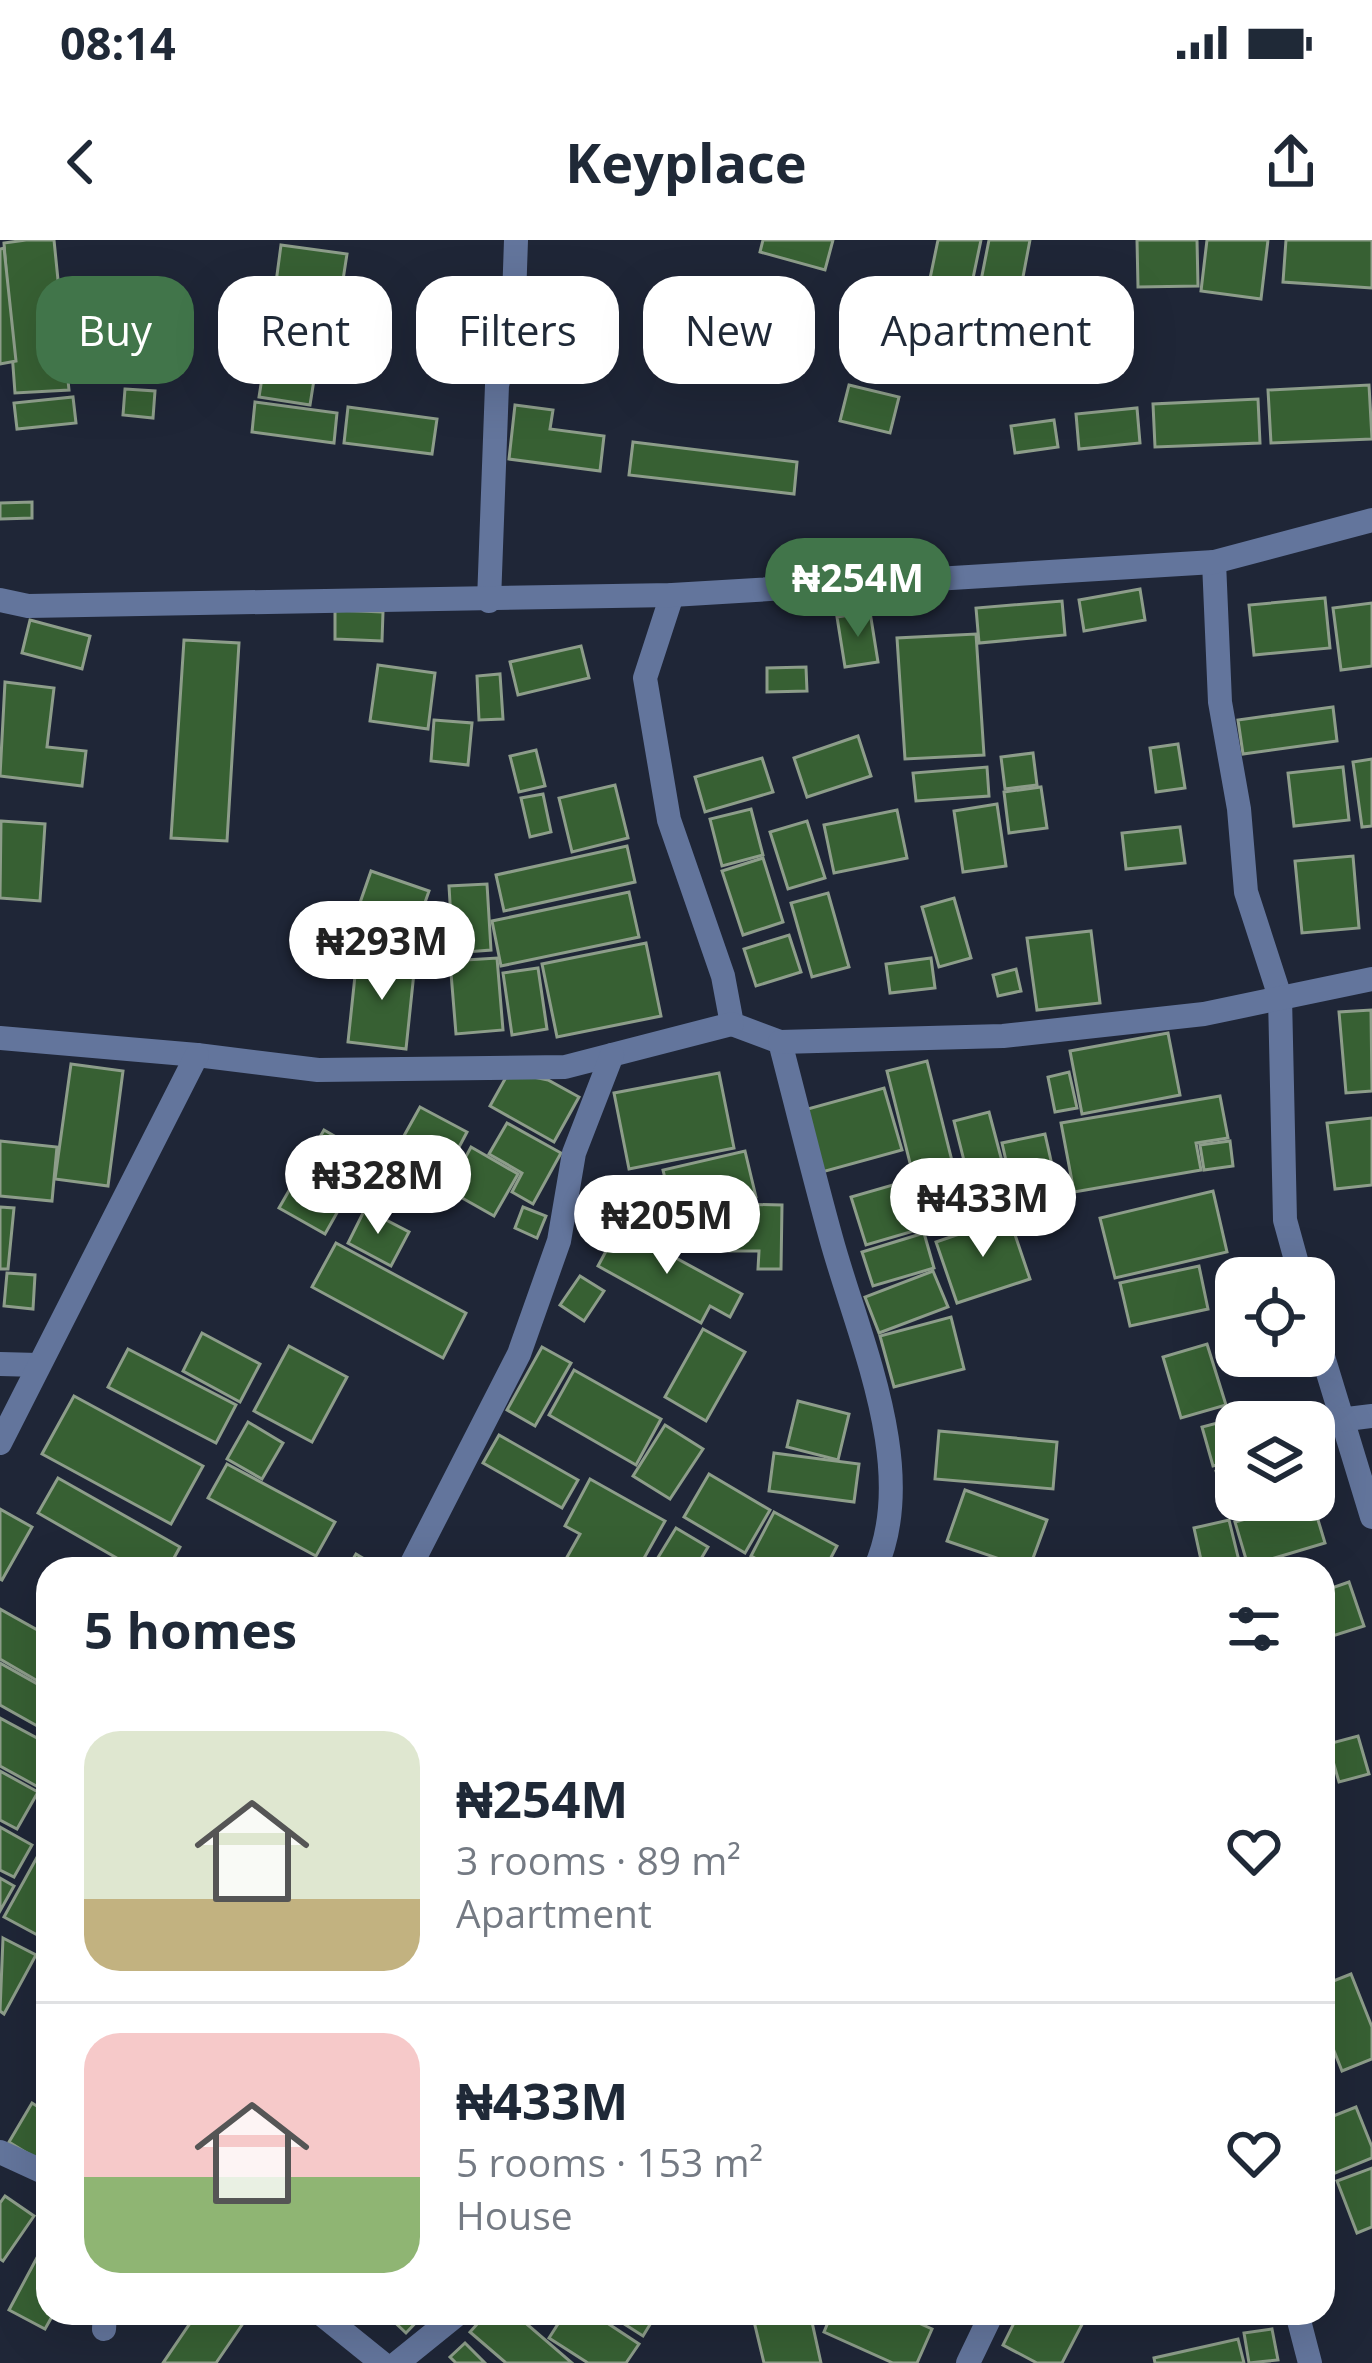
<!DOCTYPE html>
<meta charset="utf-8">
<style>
:root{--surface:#fff;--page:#f2f2f3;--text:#1f2937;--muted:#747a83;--line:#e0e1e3;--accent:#41754a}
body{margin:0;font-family:"Open Sans",sans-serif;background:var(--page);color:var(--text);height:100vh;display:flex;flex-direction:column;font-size:45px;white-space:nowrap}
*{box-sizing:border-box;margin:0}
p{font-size:39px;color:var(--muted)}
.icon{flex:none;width:66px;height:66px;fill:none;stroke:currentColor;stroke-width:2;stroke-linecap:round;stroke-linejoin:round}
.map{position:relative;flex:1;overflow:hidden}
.drawer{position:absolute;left:36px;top:1317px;width:1299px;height:768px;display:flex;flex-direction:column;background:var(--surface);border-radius:36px;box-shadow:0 12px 48px #0002}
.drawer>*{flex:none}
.top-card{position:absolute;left:36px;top:36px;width:1302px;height:108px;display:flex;gap:24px}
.buttons{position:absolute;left:1215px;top:1017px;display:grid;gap:24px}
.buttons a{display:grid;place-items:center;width:120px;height:120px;border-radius:24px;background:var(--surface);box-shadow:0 12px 48px #0002;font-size:60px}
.price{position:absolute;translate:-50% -102px;padding:0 27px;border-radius:42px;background:#fff;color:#222;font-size:39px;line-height:78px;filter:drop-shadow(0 3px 6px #0008)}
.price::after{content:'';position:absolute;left:50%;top:72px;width:36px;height:27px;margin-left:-18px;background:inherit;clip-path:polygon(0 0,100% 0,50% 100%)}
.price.on{background:var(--accent);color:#fff}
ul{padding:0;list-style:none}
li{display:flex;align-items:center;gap:36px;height:300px;padding:0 48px}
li+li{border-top:3px solid var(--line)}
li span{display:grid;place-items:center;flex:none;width:336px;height:240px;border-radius:36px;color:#555}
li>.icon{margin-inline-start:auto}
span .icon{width:144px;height:144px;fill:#fffc;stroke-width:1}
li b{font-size:51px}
h2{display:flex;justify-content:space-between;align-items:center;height:144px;padding:0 48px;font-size:51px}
.pill{padding:0 42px;border-radius:36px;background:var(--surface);box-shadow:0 12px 48px #0002;font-size:42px;line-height:108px}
.pill.on{background:var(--accent);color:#fff}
.status{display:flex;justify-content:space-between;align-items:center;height:84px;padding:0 60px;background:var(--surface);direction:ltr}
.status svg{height:33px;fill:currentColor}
header{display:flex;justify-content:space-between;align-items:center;height:156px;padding:0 48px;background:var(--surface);font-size:54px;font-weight:700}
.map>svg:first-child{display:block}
.building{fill:#376033;stroke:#8d9d8a;stroke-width:3}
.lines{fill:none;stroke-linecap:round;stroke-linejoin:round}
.minor{stroke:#63759c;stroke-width:24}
.tertiary{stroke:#63759c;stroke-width:24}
</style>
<div class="status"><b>08:14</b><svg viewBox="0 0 49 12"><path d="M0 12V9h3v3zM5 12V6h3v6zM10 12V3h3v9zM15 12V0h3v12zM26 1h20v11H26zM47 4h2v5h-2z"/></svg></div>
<header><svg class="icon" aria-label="back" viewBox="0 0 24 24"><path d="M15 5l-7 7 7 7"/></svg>Keyplace<svg class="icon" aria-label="share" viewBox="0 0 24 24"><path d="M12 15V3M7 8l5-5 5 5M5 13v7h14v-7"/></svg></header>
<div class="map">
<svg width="1372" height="2123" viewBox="0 0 1372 2123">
<rect width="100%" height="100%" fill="#1f2637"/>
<g class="building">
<polygon points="26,0 54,0 69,150 15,153 4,3"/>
<polygon points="763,0 833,0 825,30 760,12"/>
<polygon points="938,0 981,0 968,62 927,53"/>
<polygon points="989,0 1030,0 1015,79 975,71"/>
<polygon points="1137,0 1197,0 1198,46 1138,47"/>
<polygon points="1207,0 1268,0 1261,59 1201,51"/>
<polygon points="1286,0 1372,0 1372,48 1283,42"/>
<polygon points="281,5 347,14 340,59 275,50"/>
<polygon points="4,8 16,121 0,124 0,9"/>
<polygon points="1041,58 1101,62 1096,122 1037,117"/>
<polygon points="274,62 325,70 310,165 259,157"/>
<polygon points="849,145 899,157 890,193 840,181"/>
<polygon points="1369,145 1372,199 1271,203 1268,150"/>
<polygon points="125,149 155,151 153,178 123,175"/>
<polygon points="73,157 76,183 17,189 14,163"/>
<polygon points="1258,159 1260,203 1155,207 1153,164"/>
<polygon points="255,162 337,173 334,203 252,192"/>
<polygon points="515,165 553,170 550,189 604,196 600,231 509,219"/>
<polygon points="348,167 437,179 432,214 344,203"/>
<polygon points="1137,168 1140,203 1079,209 1076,174"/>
<polygon points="1054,180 1058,207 1015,213 1011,186"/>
<polygon points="633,202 797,222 794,254 629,235"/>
<polygon points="32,262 32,278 0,279 0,263"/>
<polygon points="1140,349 1145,380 1084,391 1079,360"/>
<polygon points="1325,358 1330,408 1254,415 1249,365"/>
<polygon points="1062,361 1065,395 979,403 976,368"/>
<polygon points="1372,363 1372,426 1341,430 1333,368"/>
<polygon points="335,370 383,372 382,401 335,399"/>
<polygon points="870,372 878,422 845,427 837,377"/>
<polygon points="30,380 90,396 82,429 22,413"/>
<polygon points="976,394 984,515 905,519 897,398"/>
<polygon points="184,400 239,403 227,601 171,598"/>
<polygon points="581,406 589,438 518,455 510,422"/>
<polygon points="378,425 435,433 428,489 370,481"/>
<polygon points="806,427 807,451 767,452 767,428"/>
<polygon points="500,434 503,479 479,480 477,436"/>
<polygon points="5,442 54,448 47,507 86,511 82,546 0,536"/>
<polygon points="1333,467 1337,501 1243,514 1238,480"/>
<polygon points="434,480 472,483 468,525 431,521"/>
<polygon points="858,496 871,536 807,557 794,518"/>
<polygon points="1178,504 1185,548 1156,552 1150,508"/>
<polygon points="536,510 545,546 519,552 510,516"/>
<polygon points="1033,513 1037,545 1005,549 1001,517"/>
<polygon points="762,518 773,552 705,572 695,537"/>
<polygon points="1372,519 1372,586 1362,587 1353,522"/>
<polygon points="987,527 989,556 916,561 913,533"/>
<polygon points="1343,527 1349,580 1294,586 1288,533"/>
<polygon points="615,545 628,598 572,612 559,558"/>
<polygon points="1041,547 1047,588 1009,593 1004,552"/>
<polygon points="543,554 551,592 530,597 521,558"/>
<polygon points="997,564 1006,626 963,632 954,571"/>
<polygon points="751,569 763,615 722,626 710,579"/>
<polygon points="897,570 907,618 834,633 824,585"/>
<polygon points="1,581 45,584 40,661 0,658"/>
<polygon points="807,581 825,638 788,649 770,592"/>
<polygon points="1180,587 1185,623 1126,629 1122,593"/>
<polygon points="627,606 635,642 504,671 496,635"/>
<polygon points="1353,616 1359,688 1302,693 1295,621"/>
<polygon points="763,618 783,682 743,695 722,631"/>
<polygon points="371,631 429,651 412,700 354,680"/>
<polygon points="487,644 491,710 453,713 449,646"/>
<polygon points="629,652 639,697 501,726 492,681"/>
<polygon points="828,653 849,727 812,737 791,663"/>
<polygon points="954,658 971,718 939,727 922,667"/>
<polygon points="1091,691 1100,763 1037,770 1027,698"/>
<polygon points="789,695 801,732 756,746 744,709"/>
<polygon points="646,703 661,776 557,797 542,724"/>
<polygon points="357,717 415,723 406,809 348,802"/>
<polygon points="497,718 503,790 456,794 450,721"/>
<polygon points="931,718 935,748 890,753 886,724"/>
<polygon points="538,728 547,789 512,795 503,733"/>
<polygon points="1016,729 1021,751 998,756 993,735"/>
<polygon points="1371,770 1372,851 1346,853 1339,772"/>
<polygon points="1168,793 1180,855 1082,874 1070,811"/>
<polygon points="927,821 964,969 924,979 887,831"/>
<polygon points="71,824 123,831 108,946 55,939"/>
<polygon points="509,832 548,840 579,857 554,902 490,866"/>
<polygon points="1069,832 1077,868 1055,872 1048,837"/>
<polygon points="719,833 734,908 629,929 614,853"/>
<polygon points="884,848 902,910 822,932 804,870"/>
<polygon points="1220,856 1228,898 1196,903 1201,930 1074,952 1061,883"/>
<polygon points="420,867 467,892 438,947 390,921"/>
<polygon points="989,872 1013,963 977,972 954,881"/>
<polygon points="1372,878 1372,945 1335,949 1327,883"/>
<polygon points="507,883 561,913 533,964 512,952 522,933 489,914"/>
<polygon points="324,890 369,916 325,994 279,968"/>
<polygon points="1045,894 1059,956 1016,965 1002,903"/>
<polygon points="0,901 57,907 52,961 0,956"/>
<polygon points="1230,901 1233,926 1204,930 1200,905"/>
<polygon points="471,907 518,934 494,976 448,950"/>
<polygon points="745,911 756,957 674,975 663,930"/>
<polygon points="910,940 924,988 866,1005 851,957"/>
<polygon points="1213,951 1227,1012 1115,1038 1100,978"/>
<polygon points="730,964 782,965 781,1029 758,1029 759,1011 730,1011"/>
<polygon points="0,967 14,968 8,1029 0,1029"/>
<polygon points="523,967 546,976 537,998 515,988"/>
<polygon points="365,969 409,992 391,1026 348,1003"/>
<polygon points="1009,977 1030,1039 957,1063 936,1002"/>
<polygon points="619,987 742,1054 730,1077 710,1066 701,1083 598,1026"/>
<polygon points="924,993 934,1028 873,1046 862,1012"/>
<polygon points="336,1003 466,1073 443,1118 312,1047"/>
<polygon points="1199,1026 1208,1069 1130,1086 1120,1043"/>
<polygon points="933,1031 948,1067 879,1093 865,1057"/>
<polygon points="7,1033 35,1035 33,1069 4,1066"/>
<polygon points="580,1036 604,1051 584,1081 560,1065"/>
<polygon points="951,1077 964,1129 894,1147 880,1096"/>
<polygon points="703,1089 745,1112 706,1181 665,1157"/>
<polygon points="202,1093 260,1124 240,1162 183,1131"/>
<polygon points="1207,1104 1226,1165 1181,1178 1163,1117"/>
<polygon points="289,1106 347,1137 312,1202 254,1171"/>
<polygon points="542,1107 571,1123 535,1186 507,1170"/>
<polygon points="128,1109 236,1165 216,1203 108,1147"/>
<polygon points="574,1130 661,1179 636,1225 549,1175"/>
<polygon points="74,1156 203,1226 171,1284 42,1214"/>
<polygon points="798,1161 849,1174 838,1220 787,1207"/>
<polygon points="1282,1166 1287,1182 1236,1182 1236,1220 1213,1226 1202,1187"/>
<polygon points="248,1182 283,1203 262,1239 227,1219"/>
<polygon points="665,1185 703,1209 670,1259 633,1236"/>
<polygon points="939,1191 1057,1202 1053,1249 935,1239"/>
<polygon points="499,1195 578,1240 562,1268 483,1223"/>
<polygon points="774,1213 859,1224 854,1262 769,1251"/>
<polygon points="227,1224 335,1282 316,1316 208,1258"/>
<polygon points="1236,1225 1236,1260 1280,1260 1229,1275 1216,1231"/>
<polygon points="709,1234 770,1270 745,1313 684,1277"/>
<polygon points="58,1238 180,1307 168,1329 136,1329 38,1273"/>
<polygon points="590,1239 665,1281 638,1329 562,1326 580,1294 565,1286"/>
<polygon points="965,1250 1047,1280 1029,1329 947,1301"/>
<polygon points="1312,1260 1325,1303 1248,1326 1235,1282"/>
<polygon points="0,1269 32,1287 2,1340 0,1339"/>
<polygon points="774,1272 837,1306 825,1329 775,1329 751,1316"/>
<polygon points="1229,1280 1241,1329 1203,1329 1194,1288"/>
<polygon points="676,1288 708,1307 695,1329 651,1329"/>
<polygon points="356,1314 381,1329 347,1329"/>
<polygon points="1349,1342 1364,1386 1323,1399 1323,1351"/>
<polygon points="0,1369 48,1396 48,1447 0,1419"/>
<polygon points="0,1423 48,1450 48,1492 0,1465"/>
<polygon points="0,1478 48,1504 48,1533 40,1548 0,1526"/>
<polygon points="1358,1496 1369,1534 1339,1542 1328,1504"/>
<polygon points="0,1531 38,1552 17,1589 0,1580"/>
<polygon points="0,1587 32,1605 14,1637 0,1630"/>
<polygon points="41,1610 48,1614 48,1689 43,1698 4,1677"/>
<polygon points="0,1638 14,1646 0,1671"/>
<polygon points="3,1698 36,1715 4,1774 0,1771"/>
<polygon points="1351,1734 1372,1787 1372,1819 1342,1831 1323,1783 1323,1745"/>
<polygon points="32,1863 48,1873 48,1926 9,1902"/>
<polygon points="1356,1867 1372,1907 1372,1918 1323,1938 1323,1880"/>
<polygon points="1372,1928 1372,1987 1357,1993 1337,1941"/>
<polygon points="5,1956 34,1976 3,2021 0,2019 0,1963"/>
<polygon points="48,1997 48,2073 54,2073 45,2089 9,2070"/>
<polygon points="197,2073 230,2073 244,2082 216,2123 163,2123"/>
<polygon points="385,2073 425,2073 406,2093"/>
<polygon points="487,2073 514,2073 572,2123 506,2123 470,2092"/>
<polygon points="565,2073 592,2073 639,2104 626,2123 588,2123 549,2098"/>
<polygon points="607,2073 657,2073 643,2096"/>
<polygon points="752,2073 810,2073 821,2123 764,2123"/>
<polygon points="832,2073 896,2073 932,2089 917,2123 893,2123 824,2092"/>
<polygon points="1019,2073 1088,2073 1062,2123 1037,2123 1003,2105"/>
<polygon points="1272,2089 1278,2120 1249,2123 1244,2093"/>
<polygon points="1238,2099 1244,2123 1155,2123 1154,2118"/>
<polygon points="465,2103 485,2123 456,2123 450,2117"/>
</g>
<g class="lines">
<g class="minor">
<polyline points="1214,322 1220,462 1239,569 1246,652 1280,757 1285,980 1301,1038"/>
<path d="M672 355 645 438 669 580 723 736 732 784 780 802C797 867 813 933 831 998 858 1097 920 1229 875 1329"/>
<polyline points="489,361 497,145 513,88 516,0"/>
<polyline points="0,798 197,815 318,830 565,827 732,784"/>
<polyline points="780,802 1003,796 1204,774 1372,739"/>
<polyline points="1314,1087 1372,1277"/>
<polyline points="0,1124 38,1125"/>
<polyline points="1339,1180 1372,1176"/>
<polyline points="0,1203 197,815"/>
<polyline points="409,1329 519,1114 559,1001 574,913 612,815"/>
<polyline points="0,1912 48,1934"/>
<polyline points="320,2073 382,2123"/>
<polyline points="1297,2073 1310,2123"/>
<polyline points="104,2089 105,2073"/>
<polyline points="397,2123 459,2073"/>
<polyline points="968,2123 992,2073"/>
</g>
<polyline class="tertiary" points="0,360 28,366 672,355 1214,322 1372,280"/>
</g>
</svg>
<div class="buttons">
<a><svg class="icon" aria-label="locate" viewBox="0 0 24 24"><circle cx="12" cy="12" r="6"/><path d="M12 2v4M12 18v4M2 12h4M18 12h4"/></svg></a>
<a><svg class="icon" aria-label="layers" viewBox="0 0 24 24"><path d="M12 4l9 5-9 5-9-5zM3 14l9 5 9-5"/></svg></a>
</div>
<b class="price on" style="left:858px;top:400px">₦254M</b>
<b class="price" style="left:382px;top:763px">₦293M</b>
<b class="price" style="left:378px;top:997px">₦328M</b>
<b class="price" style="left:983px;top:1020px">₦433M</b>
<b class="price" style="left:667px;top:1037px">₦205M</b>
<div class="top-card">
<a class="pill on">Buy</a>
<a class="pill">Rent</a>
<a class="pill">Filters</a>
<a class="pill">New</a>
<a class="pill">Apartment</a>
</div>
<section class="drawer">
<h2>5 homes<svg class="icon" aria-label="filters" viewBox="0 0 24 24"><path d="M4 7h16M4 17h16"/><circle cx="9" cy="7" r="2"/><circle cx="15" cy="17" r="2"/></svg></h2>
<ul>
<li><span style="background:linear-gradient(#dfe7d0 70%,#c2b280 0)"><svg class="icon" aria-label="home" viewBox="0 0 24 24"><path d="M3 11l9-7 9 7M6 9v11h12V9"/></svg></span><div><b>₦254M</b><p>3 rooms · 89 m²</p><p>Apartment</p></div><svg class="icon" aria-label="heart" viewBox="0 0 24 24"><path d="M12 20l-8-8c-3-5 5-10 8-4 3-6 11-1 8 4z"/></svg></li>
<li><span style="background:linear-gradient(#f6c9c9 60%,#8fb573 0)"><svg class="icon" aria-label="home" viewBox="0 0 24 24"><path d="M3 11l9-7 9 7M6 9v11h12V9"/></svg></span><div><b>₦433M</b><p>5 rooms · 153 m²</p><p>House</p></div><svg class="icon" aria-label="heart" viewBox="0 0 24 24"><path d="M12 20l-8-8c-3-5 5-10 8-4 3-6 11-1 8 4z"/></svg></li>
</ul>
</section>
</div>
